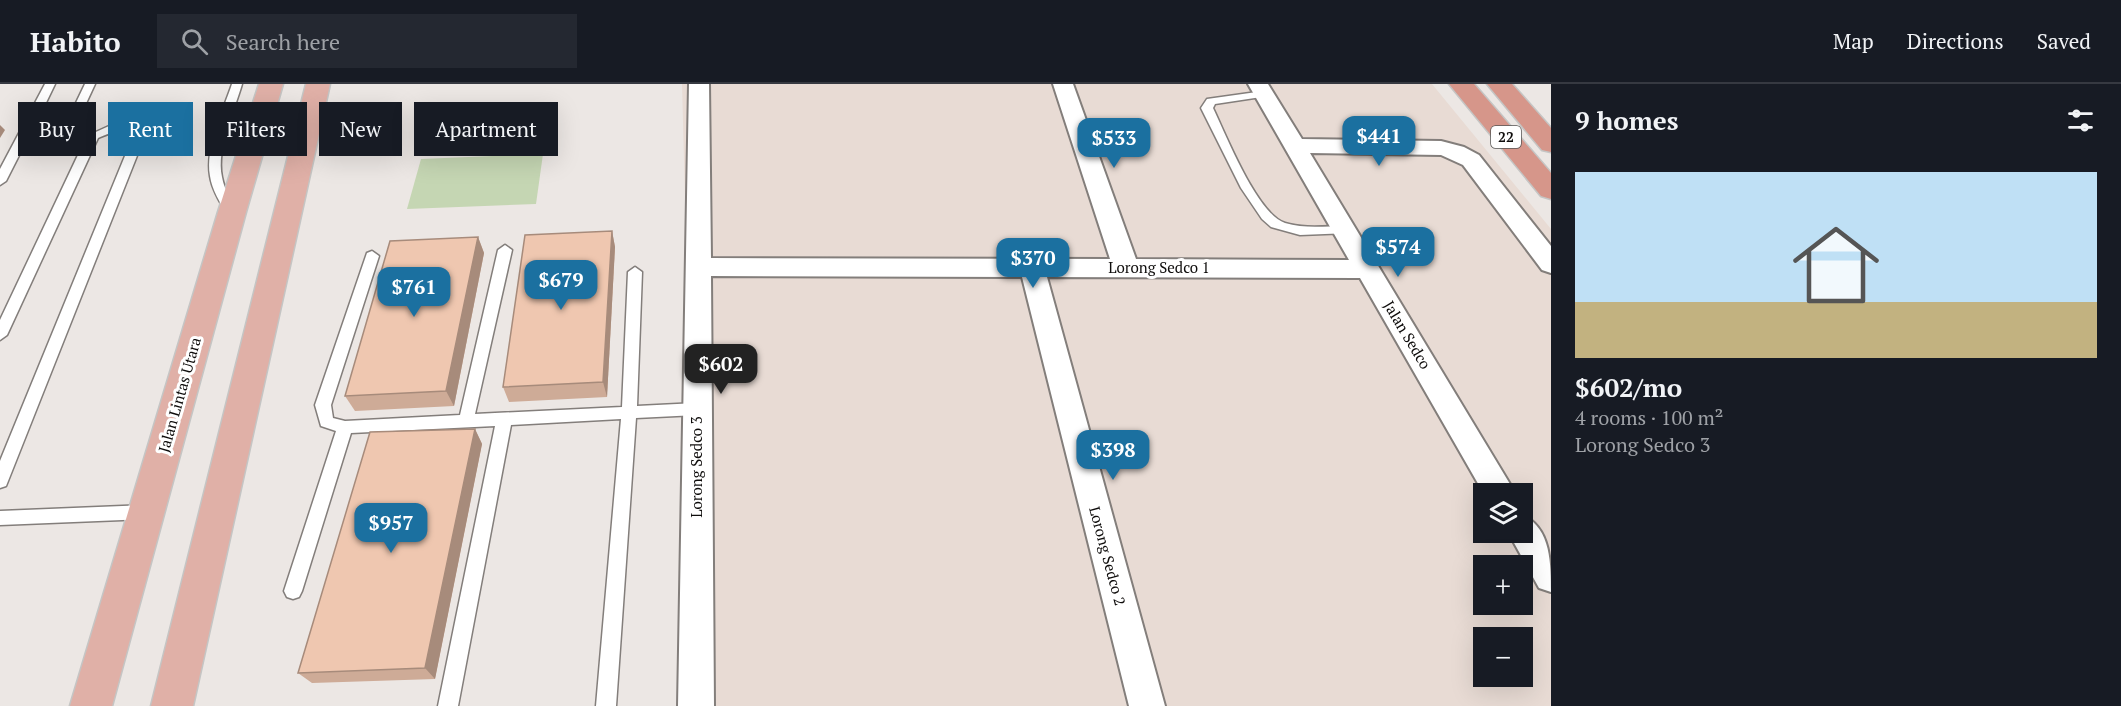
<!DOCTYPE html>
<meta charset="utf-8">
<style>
:root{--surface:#171b24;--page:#242831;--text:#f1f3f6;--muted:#9ea1a6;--line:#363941;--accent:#1b70a0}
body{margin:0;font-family:"PT Serif",serif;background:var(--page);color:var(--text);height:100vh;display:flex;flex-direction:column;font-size:22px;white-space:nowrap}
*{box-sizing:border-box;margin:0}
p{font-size:20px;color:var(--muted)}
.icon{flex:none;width:33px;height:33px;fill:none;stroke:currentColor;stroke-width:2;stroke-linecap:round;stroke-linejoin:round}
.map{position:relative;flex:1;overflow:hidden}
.drawer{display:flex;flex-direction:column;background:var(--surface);width:570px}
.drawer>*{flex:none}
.top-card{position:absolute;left:18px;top:18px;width:570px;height:54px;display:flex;gap:12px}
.tools{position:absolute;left:1473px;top:399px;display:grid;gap:12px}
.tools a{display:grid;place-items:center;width:60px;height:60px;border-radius:0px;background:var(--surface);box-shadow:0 6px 24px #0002;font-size:30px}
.price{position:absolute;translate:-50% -51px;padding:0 14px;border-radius:12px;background:var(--accent);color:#fff;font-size:20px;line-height:39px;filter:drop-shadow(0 2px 3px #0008)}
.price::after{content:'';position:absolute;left:50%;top:36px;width:18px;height:14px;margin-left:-9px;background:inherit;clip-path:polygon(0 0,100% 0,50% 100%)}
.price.on{background:#222;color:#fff}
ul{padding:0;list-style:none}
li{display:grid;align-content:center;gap:12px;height:318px;padding:0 24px}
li+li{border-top:2px solid var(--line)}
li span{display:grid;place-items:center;height:186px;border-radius:0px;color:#555}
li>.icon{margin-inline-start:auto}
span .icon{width:108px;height:108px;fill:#fffc;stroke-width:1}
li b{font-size:26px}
h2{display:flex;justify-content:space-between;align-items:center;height:72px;padding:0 24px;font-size:26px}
.pill{padding:0 21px;border-radius:0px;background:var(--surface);box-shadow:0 6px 24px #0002;font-size:21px;line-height:54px}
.pill.on{background:var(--accent);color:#fff}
header{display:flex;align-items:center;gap:36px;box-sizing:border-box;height:84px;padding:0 30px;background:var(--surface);border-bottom:2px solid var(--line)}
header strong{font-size:28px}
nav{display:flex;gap:33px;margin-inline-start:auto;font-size:21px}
.search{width:420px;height:54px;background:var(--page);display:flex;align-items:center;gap:15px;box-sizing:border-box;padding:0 21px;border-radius:0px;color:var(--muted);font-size:22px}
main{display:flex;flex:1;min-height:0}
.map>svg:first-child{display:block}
.built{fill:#e8dbd4;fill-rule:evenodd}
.green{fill:#c5d6b3}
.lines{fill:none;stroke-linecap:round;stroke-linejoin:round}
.service-casing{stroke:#837e7b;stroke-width:3}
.minor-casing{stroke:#837e7b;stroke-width:4}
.primary-casing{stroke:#c5c5c4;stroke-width:3}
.trunk-casing{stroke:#c5c5c4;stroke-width:3}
.service{fill:#fff;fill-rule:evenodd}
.minor{fill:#fff;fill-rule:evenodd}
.primary{fill:#e0b0a7;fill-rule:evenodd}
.trunk{fill:#d6968a;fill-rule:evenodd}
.wall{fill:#ceab97}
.shaded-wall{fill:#a78b7b}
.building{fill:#efc7b0;stroke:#a78b7b;stroke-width:1.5}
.labels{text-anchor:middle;stroke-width:6;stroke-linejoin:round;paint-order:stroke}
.shield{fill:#fff;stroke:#565554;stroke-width:1.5}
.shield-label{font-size:14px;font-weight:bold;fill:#0e0c0b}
.street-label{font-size:15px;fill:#0e0c0b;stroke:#fff}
</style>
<header>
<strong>Habito</strong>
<div class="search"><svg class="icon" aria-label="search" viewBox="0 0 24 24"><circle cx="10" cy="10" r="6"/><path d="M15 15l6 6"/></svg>Search here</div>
<nav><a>Map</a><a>Directions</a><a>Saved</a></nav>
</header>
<main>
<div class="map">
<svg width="1551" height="622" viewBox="0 0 1551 622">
<rect width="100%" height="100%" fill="#ece7e4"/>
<path class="built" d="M682 0H1432L1551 145V622H677L686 153ZM1484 410H1522V448H1484ZM1484 482H1522V520H1484ZM1484 554H1522V592H1484Z"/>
<polygon class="green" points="543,70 536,120 407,125 421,75"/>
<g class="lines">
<g class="service-casing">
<g id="service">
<polygon points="45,0 55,0 42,27 74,23 85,0 95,0 82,28 38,34 6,97 0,101 0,85"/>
<path d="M232 0H242C234 28 216 64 222 93 224 106 232 117 238 128L232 132 228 131C220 119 212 106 210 92 205 63 223 27 232 0Z"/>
<path d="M1264 7 1269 10 1268 12 1215 20 1213 24C1226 51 1257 130 1285 139 1304 145 1326 142 1345 142L1350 143 1351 146 1350 149 1300 151 1271 143 1262 135 1241 104 1201 24 1207 15Z"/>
<path d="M131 40 146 49 8 397 6 402 0 404V377L134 50C123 42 109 50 98 54L7 251 0 256V236L87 52 109 42Z"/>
<polygon points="505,161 512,166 475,330 622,323 628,188 635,183 642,188 637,322 697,319 702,321 705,325 702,329 697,331 636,334 616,622 596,622 621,335 511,341 458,622 438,622 495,342 351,349 302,507 299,513 293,515 287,513 284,507 336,347 321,342 315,321 367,169 372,167 379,172 331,321 333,334 345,337 460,331 498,166"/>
<polygon points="147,421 153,423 155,428 153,433 147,435 0,441 0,427"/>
</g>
</g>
<g class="minor-casing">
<g id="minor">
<polygon points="689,0 709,0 711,174 1110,175 1053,0 1073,0 1136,175 1349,176 1248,0 1268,0 1302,55 1441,57 1464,63 1479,71 1551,162 1551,189 1542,186 1463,81 1441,71 1310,69 1516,410 1484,410 1360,194 1047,193 1165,622 1129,622 1022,193 711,192 714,622 678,622"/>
<path d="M1522 431C1551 443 1551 480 1551 508L1539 504 1508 448H1522Z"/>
</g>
</g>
<g class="primary-casing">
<g id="primary">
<polygon points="259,0 283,0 246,128 112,622 70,622 218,128"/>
<polygon points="306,0 330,0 193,622 151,622"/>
</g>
</g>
<g class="trunk-casing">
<g id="trunk">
<polygon points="1449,0 1474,0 1551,89 1551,115 1541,112"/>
<polygon points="1487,0 1512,0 1551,44 1551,68 1542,66"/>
</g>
</g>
<use href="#service" class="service"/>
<use href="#minor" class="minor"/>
<use href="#primary" class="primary"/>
<use href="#trunk" class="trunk"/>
</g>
<g class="wall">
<polygon points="612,147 615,163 607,313 509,318 503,303"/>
<polygon points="478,153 484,169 454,322 355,327 345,312"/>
<polygon points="475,345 482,360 435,595 312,599 298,589"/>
</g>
<g class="shaded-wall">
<polygon points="0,41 5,46 0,54"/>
<polygon points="612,147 615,163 607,313 603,298"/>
<polygon points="478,153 484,169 454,322 446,307"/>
<polygon points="475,345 482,360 435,595 425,584"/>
</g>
<g class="building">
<polygon points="612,147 603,298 503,303 525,151"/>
<polygon points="478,153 446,307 345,312 390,157"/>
<polygon points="475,345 425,584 298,589 370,348"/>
</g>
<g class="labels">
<rect class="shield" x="1491" y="42" width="30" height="22" rx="4.5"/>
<g class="shield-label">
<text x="1506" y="58">22</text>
</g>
<g class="street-label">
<text x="1159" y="189">Lorong Sedco 1</text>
<text transform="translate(1407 251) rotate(59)" y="5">Jalan Sedco</text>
<text transform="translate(180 311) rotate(-74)" y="5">Jalan Lintas Utara</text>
<text transform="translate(697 383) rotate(-90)" y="5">Lorong Sedco 3</text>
<text transform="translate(1107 472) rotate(75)" y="5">Lorong Sedco 2</text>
</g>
</g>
</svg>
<div class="tools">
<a><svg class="icon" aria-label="layers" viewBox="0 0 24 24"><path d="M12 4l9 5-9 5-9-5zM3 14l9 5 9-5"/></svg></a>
<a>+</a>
<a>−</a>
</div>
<b class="price" style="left:1379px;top:83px">$441</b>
<b class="price" style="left:1114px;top:85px">$533</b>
<b class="price" style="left:1398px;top:194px">$574</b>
<b class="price" style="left:1033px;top:205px">$370</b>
<b class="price" style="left:561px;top:227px">$679</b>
<b class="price" style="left:414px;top:234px">$761</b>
<b class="price on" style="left:721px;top:311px">$602</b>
<b class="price" style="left:1113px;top:397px">$398</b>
<b class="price" style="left:391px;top:470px">$957</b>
<div class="top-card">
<a class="pill">Buy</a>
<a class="pill on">Rent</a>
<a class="pill">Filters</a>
<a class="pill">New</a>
<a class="pill">Apartment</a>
</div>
</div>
<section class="drawer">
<h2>9 homes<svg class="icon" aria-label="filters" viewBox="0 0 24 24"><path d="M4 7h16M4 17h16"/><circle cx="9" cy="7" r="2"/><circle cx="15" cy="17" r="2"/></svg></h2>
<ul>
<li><span style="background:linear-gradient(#bfe0f5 70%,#c2b280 0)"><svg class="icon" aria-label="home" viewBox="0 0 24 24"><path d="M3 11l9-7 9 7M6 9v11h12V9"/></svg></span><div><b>$602/mo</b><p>4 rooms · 100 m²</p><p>Lorong Sedco 3</p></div></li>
</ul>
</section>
</main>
